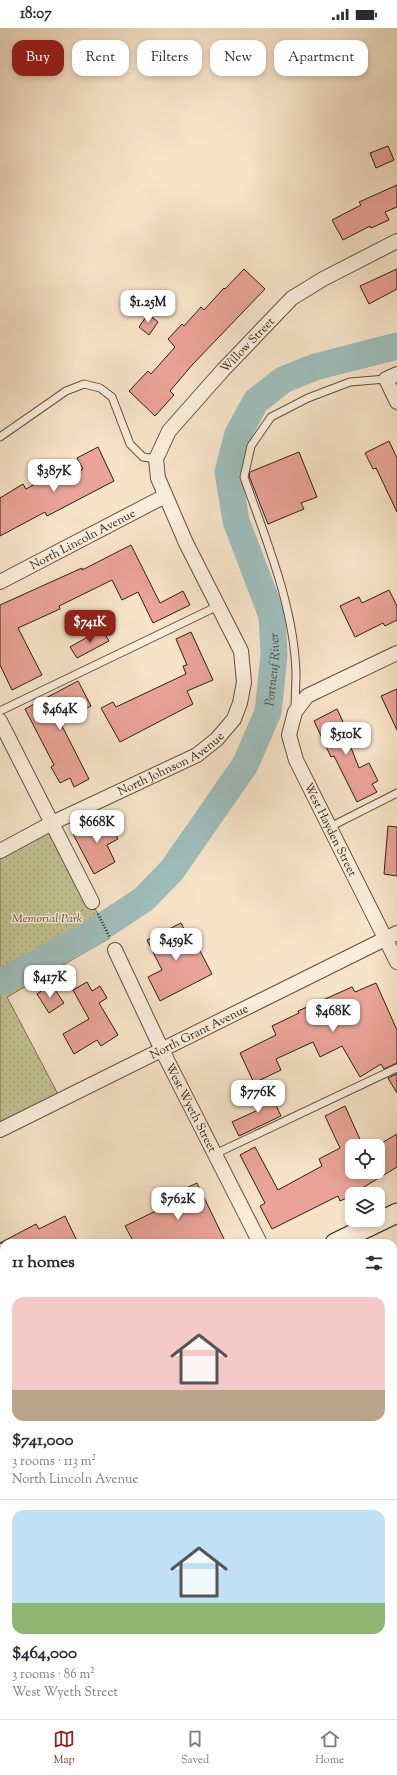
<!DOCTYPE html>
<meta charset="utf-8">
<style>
:root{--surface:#fff;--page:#f2f2f3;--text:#2b2b33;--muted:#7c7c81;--line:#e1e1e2;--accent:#8f2418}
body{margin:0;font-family:"Sorts Mill Goudy",serif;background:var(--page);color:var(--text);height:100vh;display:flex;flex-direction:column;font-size:15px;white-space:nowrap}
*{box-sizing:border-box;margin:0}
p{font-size:13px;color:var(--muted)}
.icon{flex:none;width:22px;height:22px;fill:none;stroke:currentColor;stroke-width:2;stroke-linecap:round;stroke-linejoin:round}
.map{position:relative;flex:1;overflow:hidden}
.drawer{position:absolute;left:0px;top:1211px;width:397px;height:480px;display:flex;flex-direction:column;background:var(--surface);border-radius:12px 12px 0 0;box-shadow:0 2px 6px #0003}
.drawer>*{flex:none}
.top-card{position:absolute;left:12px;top:12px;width:373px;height:36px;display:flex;gap:8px}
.buttons{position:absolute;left:345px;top:1111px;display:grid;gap:8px}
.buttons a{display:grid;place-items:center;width:40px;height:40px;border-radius:8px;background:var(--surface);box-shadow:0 2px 6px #0003;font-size:20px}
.price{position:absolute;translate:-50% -34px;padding:0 9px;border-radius:8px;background:#fff;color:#222;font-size:13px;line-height:26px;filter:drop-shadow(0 1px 2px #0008)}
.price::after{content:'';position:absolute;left:50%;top:24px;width:12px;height:9px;margin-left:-6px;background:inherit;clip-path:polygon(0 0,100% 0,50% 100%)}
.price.current{background:var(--accent);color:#fff}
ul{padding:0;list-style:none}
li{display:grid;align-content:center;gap:8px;height:212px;padding:0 12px}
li+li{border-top:1px solid var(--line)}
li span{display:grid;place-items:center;height:124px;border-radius:12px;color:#555}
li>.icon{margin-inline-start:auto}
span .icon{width:72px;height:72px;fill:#fffc;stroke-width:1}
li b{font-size:17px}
h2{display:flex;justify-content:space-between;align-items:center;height:48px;padding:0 12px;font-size:17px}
.tag{padding:0 14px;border-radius:12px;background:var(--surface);box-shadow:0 2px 6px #0003;font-size:14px;line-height:36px}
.tag.current{background:var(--accent);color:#fff}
.status{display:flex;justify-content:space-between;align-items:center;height:28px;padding:0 20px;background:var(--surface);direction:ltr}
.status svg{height:11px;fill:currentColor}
.menu{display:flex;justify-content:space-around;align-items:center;height:56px;border-top:1px solid var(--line);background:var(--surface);font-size:11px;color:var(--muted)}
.menu a{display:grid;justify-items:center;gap:2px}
.menu .current{color:var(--accent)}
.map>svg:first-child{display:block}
.park{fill:url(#park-dots);stroke:#767152}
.pitch{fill:#c2c292;stroke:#767152}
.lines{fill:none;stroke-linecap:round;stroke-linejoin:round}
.river{stroke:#9ebdbb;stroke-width:27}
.building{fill:#eaa398;stroke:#2b2012}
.lane-casing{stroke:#5e5140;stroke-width:9}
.street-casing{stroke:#5e5140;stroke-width:16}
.secondary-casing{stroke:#2b2012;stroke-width:21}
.path{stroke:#2b2012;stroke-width:2.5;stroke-dasharray:1 2;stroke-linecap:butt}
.lane{stroke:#faeddb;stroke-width:7}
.street{stroke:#faeddb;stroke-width:14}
.secondary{stroke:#faeddb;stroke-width:19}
.labels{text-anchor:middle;stroke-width:3;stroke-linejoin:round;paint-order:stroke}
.street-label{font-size:12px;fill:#2b2012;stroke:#faeddb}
.park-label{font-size:12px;font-style:italic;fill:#585138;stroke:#faeddb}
.water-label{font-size:13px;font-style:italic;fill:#4e4f45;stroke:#faeddb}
</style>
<div class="status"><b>18:07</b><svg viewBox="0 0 49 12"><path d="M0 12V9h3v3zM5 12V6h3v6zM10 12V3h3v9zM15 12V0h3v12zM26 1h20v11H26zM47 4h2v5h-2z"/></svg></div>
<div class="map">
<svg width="397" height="1691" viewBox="0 0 397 1691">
<defs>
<pattern id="park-dots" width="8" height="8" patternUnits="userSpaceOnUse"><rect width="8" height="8" fill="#c2c292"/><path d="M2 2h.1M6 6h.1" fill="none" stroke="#a7a67d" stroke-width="1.8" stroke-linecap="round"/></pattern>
</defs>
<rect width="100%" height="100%" fill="#f7e3c8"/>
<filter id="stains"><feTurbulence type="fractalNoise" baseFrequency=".005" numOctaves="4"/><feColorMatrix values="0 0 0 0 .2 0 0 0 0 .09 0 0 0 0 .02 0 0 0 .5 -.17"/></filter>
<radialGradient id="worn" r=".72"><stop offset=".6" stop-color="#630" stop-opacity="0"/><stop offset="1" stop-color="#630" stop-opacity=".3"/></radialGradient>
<g class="park">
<polygon points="52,795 110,910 7,969 61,1072 0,1102 0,823"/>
<polygon points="4,1409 4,1490 0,1492 0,1411"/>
</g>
<g class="pitch">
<polygon points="4,1417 4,1446 0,1448 0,1420"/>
<polygon points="4,1454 4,1483 0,1485 0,1456"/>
</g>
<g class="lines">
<path class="river" id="s1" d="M0 954 88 908 144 871 172 842 245 737 268 684 274 627 272 588 236 493 228 444 238 406 256 373 283 352 315 339 397 318"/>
</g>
<g class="building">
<polygon points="388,118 394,132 376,140 370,125"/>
<polygon points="397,157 397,179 385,184 389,192 371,200 370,198 343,212 332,192 361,177 359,174"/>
<polygon points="244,241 265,261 193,336 170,363 174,367 155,388 129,363 148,343 151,346 175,319 168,311 182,296 184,298 201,279 204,282 224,260 225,261"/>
<polygon points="397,241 397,261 369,276 360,258"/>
<polygon points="148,286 158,294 149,307 139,299"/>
<polygon points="389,413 397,430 397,484 376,440 373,441 365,425"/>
<polygon points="98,419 114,453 47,488 45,484 0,508 0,470 23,456 26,461 50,448 55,456 83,441 77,430"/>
<polygon points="299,424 317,469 301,475 304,481 268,496 249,448 250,444"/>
<polygon points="131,517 160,575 183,563 190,577 153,595 138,564 122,572 112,552 59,578 60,581 18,600 42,647 12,662 0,637 0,577 82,540 82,542"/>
<polygon points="389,562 397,578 397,592 385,598 383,595 355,609 340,578 359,569 362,575"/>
<polygon points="102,601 109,613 77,630 70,619"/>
<polygon points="191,604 213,652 187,663 193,676 120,714 101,680 113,674 116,679 186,646 183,638 187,637 176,611"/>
<polygon points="78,653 91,678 60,694 89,751 74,759 70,750 60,755 51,739 54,737 25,681"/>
<polygon points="397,661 397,702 381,668"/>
<polygon points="337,681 345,698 343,699 359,740 369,735 378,753 372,756 377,764 357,774 334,728 331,729 314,693"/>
<polygon points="107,789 118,811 107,817 115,834 94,846 73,806"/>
<polygon points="388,798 397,799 397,848 384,846"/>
<polygon points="181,895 196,924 200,923 212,946 160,973 148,949 162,942 147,912"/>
<polygon points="87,954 92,963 100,958 107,970 99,975 118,1007 101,1018 97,1012 74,1026 63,1006 89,991 73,962"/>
<polygon points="376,955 397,1002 397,1035 384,1041 381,1036 360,1049 342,1018 320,1029 313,1014 276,1031 281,1042 254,1055 240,1025 276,1007 272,998 299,985 298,983 352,959 355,964"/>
<polygon points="51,956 64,975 49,985 37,966"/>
<polygon points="397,1046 397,1065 388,1050"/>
<polygon points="269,1062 281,1088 239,1108 232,1094 258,1082 252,1070"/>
<polygon points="345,1078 363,1118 352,1118 352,1144 378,1144 378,1117 397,1106 397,1139 359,1162 359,1164 340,1173 338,1168 272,1201 260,1178 265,1175 240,1127 255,1119 278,1162 322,1138 319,1131 340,1120 325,1088"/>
<polygon points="197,1155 226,1215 134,1215 125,1198 162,1180 158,1173"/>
<polygon points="65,1188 78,1215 0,1215 36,1196 39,1201"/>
</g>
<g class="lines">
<g class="lane-casing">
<g id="lane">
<polyline points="0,409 66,363 84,356 100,360 112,369 130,416 143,429 156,431"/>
<path d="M295 682C295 670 296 657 296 645 294 578 266 512 244 449L251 418 271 389 308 370 350 354 386 351"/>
<polyline points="0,683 218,578"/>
<polyline points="330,799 397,765"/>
<polyline points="215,1126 397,1040"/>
<polyline points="393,1321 397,1319"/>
<polyline points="0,1515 4,1513"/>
<polyline points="393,1595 397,1593"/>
</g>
</g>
<g class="street-casing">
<g id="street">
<polyline points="397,346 386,351 397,374"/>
<path id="s2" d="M0 554 165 468"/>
<path id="s3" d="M397 625 307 668 295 684 289 707 296 732 397 934"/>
<polyline points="0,693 92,874"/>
<path id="s4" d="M0 823 52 795 197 727 217 711 234 691 240 675 244 654 241 623 186 515 158 450 156 431 169 403 223 342 292 270 323 251 397 213"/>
<path id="s5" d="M115 922 162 1022 260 1215"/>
<path id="s6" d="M0 1102 397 905"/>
<polyline points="393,1480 397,1488"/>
</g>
</g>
<g class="secondary-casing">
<g id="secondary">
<polyline points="335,1215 397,1185"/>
<polyline points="0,1254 4,1262"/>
<polyline points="0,1383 4,1381"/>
<polyline points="393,1463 397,1461"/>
<polyline points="0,1656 4,1654"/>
<polyline points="216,1687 218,1691"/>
</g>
</g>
<g class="path">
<polyline points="98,886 110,910"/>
<polyline points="0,1677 4,1675"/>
</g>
<use href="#lane" class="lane"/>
<use href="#street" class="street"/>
<use href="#secondary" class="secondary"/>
</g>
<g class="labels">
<g class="street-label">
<text dy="4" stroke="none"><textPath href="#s4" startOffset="699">Willow Street</textPath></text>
<text dy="4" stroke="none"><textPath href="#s2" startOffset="93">North Lincoln Avenue</textPath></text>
<text dy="4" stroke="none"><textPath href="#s4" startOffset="192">North Johnson Avenue</textPath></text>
<text dy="4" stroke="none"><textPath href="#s3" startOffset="247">West Hayden Street</textPath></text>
<text dy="4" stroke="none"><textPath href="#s6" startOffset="222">North Grant Avenue</textPath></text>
<text dy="4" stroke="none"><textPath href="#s5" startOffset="175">West Wyeth Street</textPath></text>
</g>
<g class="park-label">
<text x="47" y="894">Memorial Park</text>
</g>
<g class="water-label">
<text dy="5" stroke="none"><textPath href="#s1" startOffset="435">Portneuf River</textPath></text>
</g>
</g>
<rect width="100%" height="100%" filter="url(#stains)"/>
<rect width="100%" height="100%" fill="url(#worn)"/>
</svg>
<div class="buttons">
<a><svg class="icon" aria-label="locate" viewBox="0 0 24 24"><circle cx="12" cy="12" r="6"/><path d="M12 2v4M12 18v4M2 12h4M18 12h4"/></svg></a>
<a><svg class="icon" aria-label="layers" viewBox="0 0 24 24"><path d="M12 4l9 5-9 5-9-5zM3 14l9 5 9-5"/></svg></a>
</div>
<b class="price" style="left:148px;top:296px">$1.25M</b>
<b class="price" style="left:54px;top:465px">$387K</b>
<b class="price current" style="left:90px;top:616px">$741K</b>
<b class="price" style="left:60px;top:703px">$464K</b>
<b class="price" style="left:346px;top:728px">$510K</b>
<b class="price" style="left:97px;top:816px">$668K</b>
<b class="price" style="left:176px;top:934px">$459K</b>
<b class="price" style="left:50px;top:971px">$417K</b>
<b class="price" style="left:333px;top:1005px">$468K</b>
<b class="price" style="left:258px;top:1086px">$776K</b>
<b class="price" style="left:178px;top:1193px">$762K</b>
<div class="top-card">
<a class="tag current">Buy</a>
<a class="tag">Rent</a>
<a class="tag">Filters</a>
<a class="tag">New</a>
<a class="tag">Apartment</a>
</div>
<section class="drawer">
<h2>11 homes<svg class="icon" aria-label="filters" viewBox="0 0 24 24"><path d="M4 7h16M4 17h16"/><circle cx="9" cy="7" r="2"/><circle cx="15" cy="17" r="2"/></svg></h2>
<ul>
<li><span style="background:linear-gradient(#f6c9c9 75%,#b9a48a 0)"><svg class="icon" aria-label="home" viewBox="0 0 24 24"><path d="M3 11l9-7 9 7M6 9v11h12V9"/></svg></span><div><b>$741,000</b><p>3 rooms · 113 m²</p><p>North Lincoln Avenue</p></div></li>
<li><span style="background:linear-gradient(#bfe0f5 75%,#8fb573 0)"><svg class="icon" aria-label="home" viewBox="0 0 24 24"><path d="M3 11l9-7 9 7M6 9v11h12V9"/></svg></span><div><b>$464,000</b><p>3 rooms · 86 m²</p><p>West Wyeth Street</p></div></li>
</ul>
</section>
</div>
<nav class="menu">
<a class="current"><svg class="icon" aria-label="map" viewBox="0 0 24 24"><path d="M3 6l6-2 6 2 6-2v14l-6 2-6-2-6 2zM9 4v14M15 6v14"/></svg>Map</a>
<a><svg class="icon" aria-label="saved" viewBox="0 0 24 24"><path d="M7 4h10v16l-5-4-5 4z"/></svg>Saved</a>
<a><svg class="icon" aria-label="home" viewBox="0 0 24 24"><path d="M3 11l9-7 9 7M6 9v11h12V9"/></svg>Home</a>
</nav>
